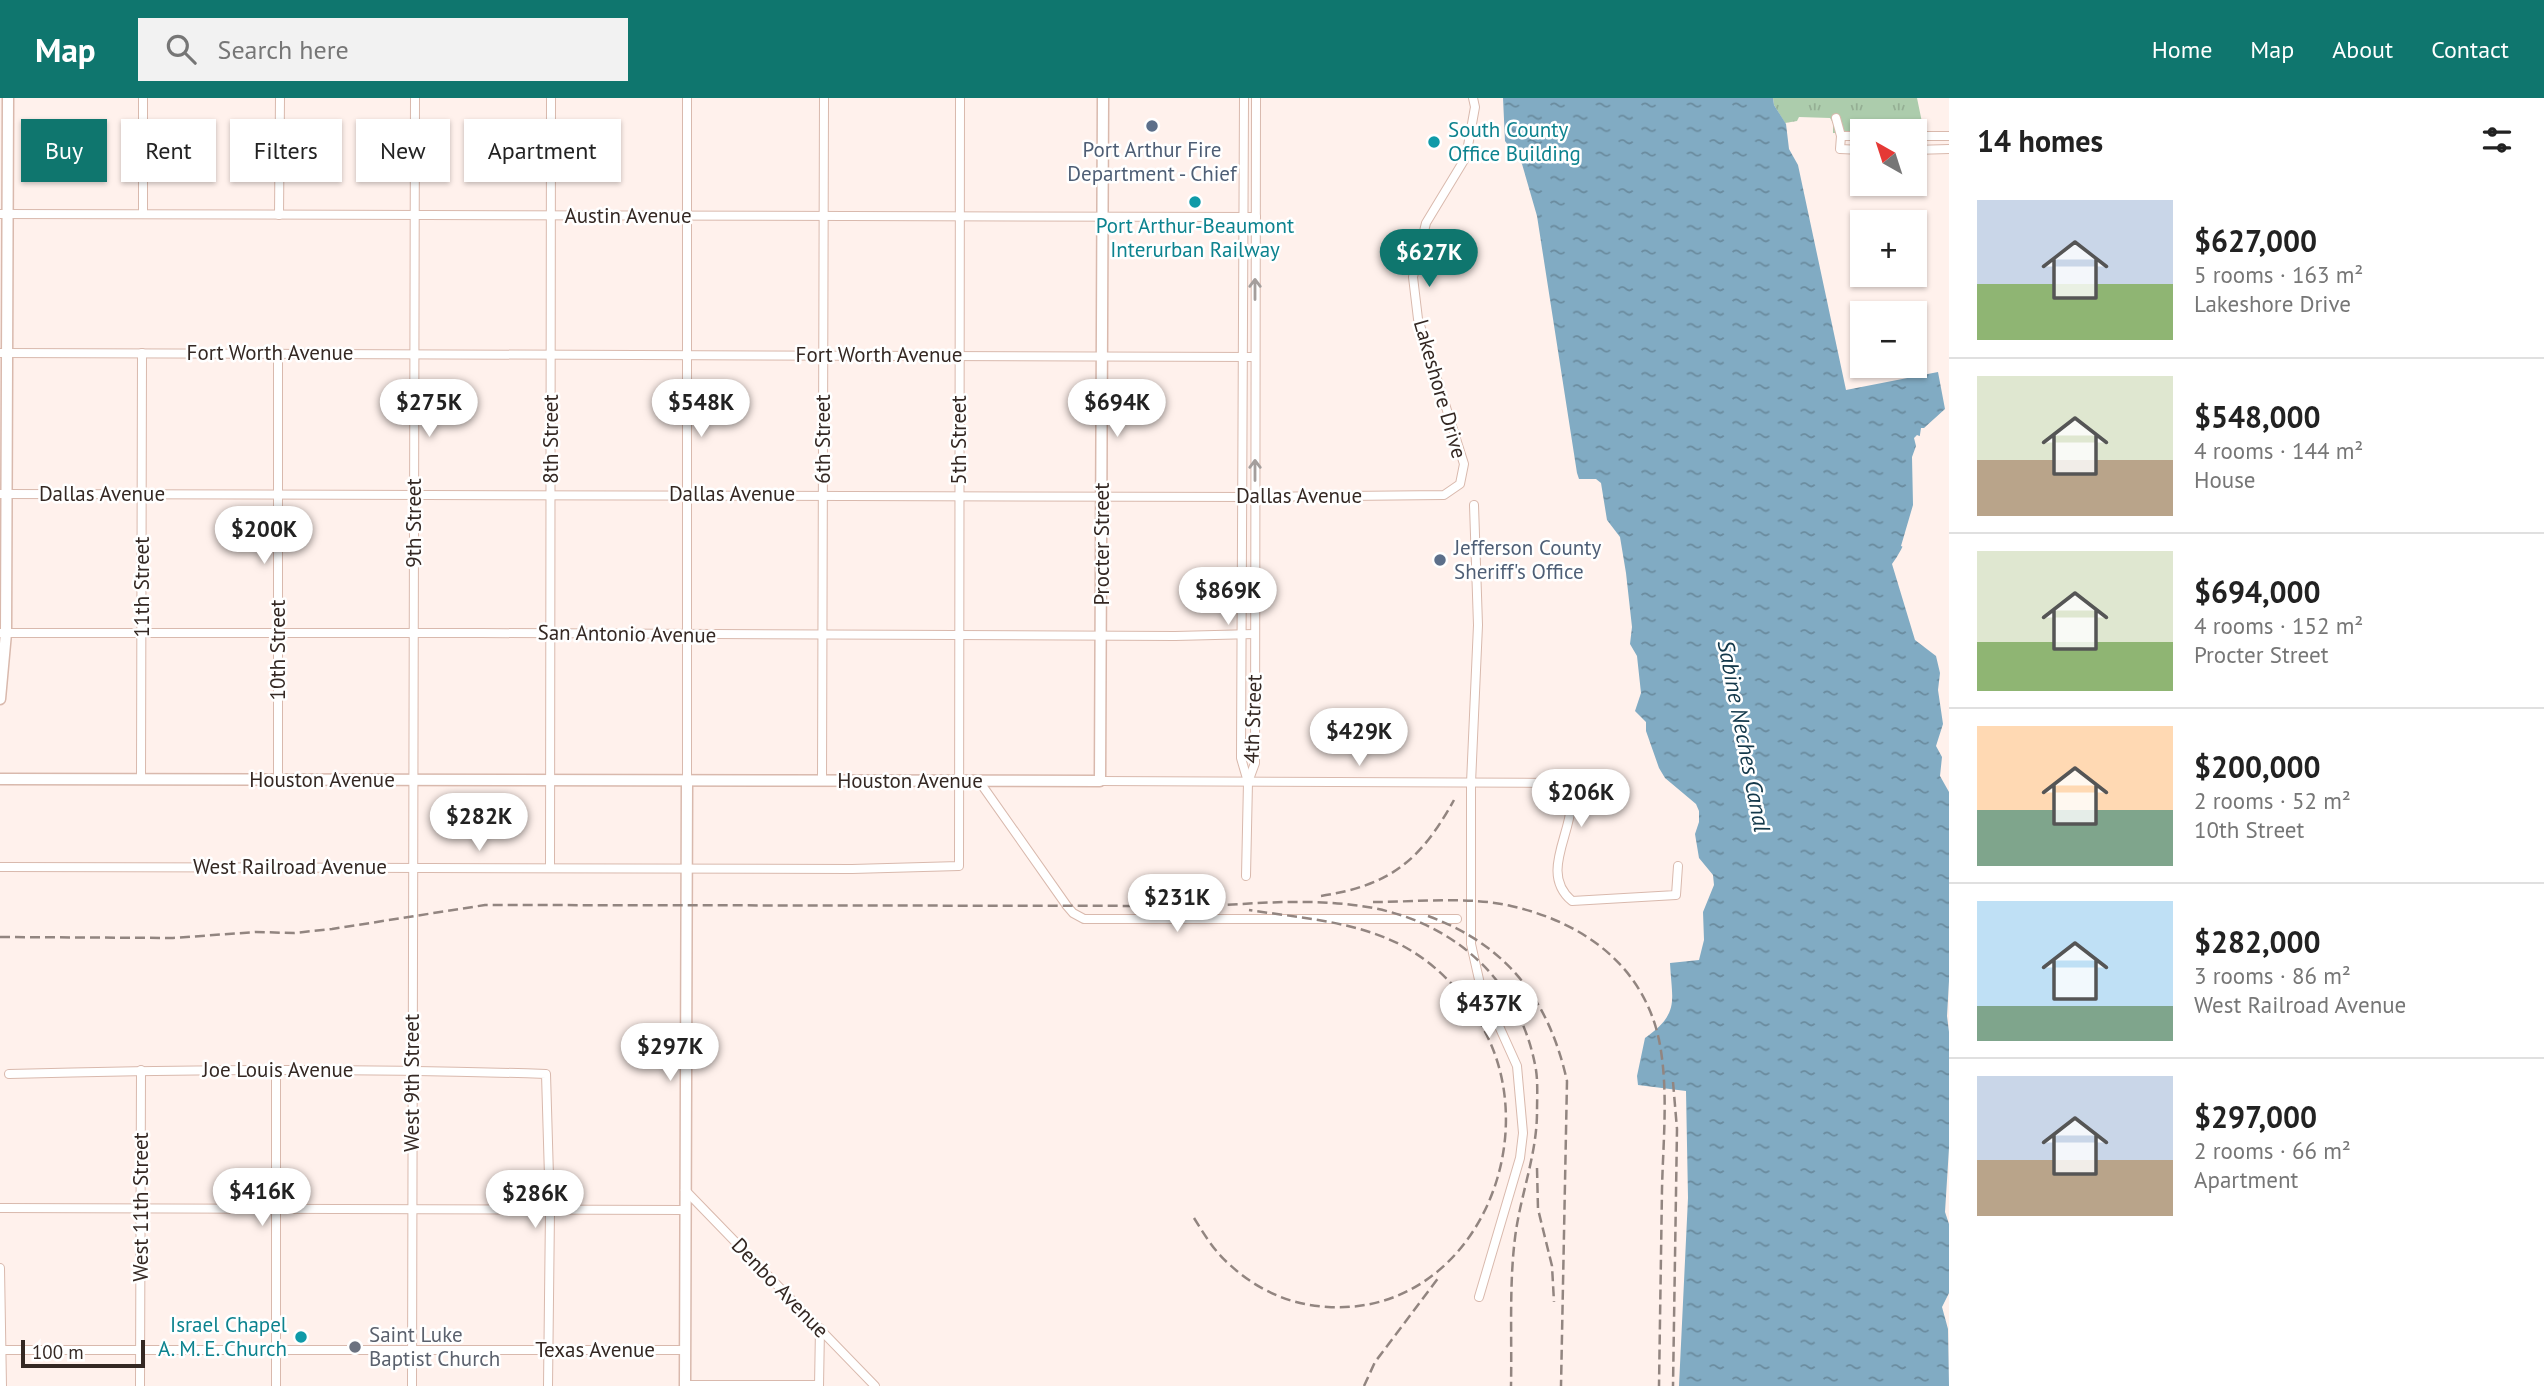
<!DOCTYPE html>
<meta charset="utf-8">
<style>
:root{--surface:#fff;--page:#f2f2f2;--text:#222;--muted:#767676;--line:#e0e0e0;--accent:#0f766e}
body{margin:0;font-family:"PT Sans",sans-serif;background:var(--page);color:var(--text);height:100vh;display:flex;flex-direction:column;font-size:26px;white-space:nowrap}
*{box-sizing:border-box;margin:0}
p{font-size:23px;color:var(--muted)}
.icon{flex:none;width:38px;height:38px;fill:none;stroke:currentColor;stroke-width:2;stroke-linecap:round;stroke-linejoin:round}
.map{position:relative;flex:1;overflow:hidden}
.side{display:flex;flex-direction:column;background:var(--surface);width:595px}
.side>*{flex:none}
.banner{position:absolute;left:21px;top:21px;width:665px;height:63px;display:flex;gap:14px}
.needle{width:46px;rotate:321deg}
.buttons{position:absolute;left:1850px;top:21px;display:grid;gap:14px}
.buttons a{display:grid;place-items:center;width:77px;height:77px;border-radius:0px;background:var(--surface);box-shadow:0 2px 5px #0004;font-size:35px}
.scale{position:absolute;left:21px;bottom:18px;width:124px;box-sizing:border-box;padding-left:7px;border:4px solid #342823;border-top:0;font-size:19px;line-height:24px;white-space:nowrap;color:#342823;-webkit-text-stroke:5px #fff;paint-order:stroke}
.price{position:absolute;translate:-50% -60px;padding:0 16px;border-radius:24px;background:#fff;color:#222;font-size:23px;line-height:46px;filter:drop-shadow(0 2px 4px #0008)}
.price::after{content:'';position:absolute;left:50%;top:42px;width:21px;height:16px;margin-left:-10px;background:inherit;clip-path:polygon(0 0,100% 0,50% 100%)}
.price.selected{background:var(--accent);color:#fff}
ul{padding:0;list-style:none}
li{display:flex;align-items:center;gap:21px;height:175px;padding:0 28px}
li+li{border-top:2px solid var(--line)}
li span{display:grid;place-items:center;flex:none;width:196px;height:140px;border-radius:0px;color:#555}
li>.icon{margin-inline-start:auto}
span .icon{width:84px;height:84px;fill:#fffc;stroke-width:1}
li b{font-size:30px}
h2{display:flex;justify-content:space-between;align-items:center;height:84px;padding:0 28px;font-size:30px}
.tag{padding:0 24px;border-radius:0px;background:var(--surface);box-shadow:0 2px 5px #0004;font-size:24px;line-height:63px}
.tag.selected{background:var(--accent);color:#fff}
header{display:flex;align-items:center;gap:42px;box-sizing:border-box;height:98px;padding:0 35px;background:var(--accent);color:#fff}
header strong{font-size:33px}
nav{display:flex;gap:38px;margin-inline-start:auto;font-size:24px}
.search{width:490px;height:63px;background:var(--page);display:flex;align-items:center;gap:18px;box-sizing:border-box;padding:0 24px;border-radius:0px;color:var(--muted);font-size:26px}
main{display:flex;flex:1;min-height:0}
.map>svg:first-child{display:block}
.park{fill:url(#park-tufts)}
.water{fill:url(#water-ripples)}
.pier{fill:#fff1ec}
.lines{fill:none;stroke-linecap:round;stroke-linejoin:round}
.minor-casing{stroke:#d9b9ad;stroke-width:10}
.major-casing{stroke:#d9b9ad;stroke-width:13}
.minor{stroke:#fff;stroke-width:8}
.major{stroke:#fff;stroke-width:10}
.rail{stroke:#928580;stroke-width:2.5;stroke-dasharray:10 5;stroke-linecap:butt}
.oneway{stroke:#a49e9c}
.service-dot{fill:#5c6f8a;stroke:#fff;stroke-width:2.5}
.culture-dot{fill:#0f9aa8;stroke:#fff;stroke-width:2.5}
.worship-dot{fill:#6b7280;stroke:#fff;stroke-width:2.5}
.labels{text-anchor:middle;stroke-width:5;stroke-linejoin:round;paint-order:stroke}
.culture-label{font-size:21px;fill:#0d838f;stroke:#fff;text-anchor:start}
.service-label{font-size:21px;fill:#4e5e75;stroke:#fff}
.street-label{font-size:21px;fill:#342823;stroke:#fff}
.worship-label{font-size:21px;fill:#5b616d;stroke:#fff;text-anchor:start}
.water-label{font-size:23px;font-style:italic;fill:#13384a;stroke:#fff}
</style>
<header>
<strong>Map</strong>
<div class="search"><svg class="icon" aria-label="search" viewBox="0 0 24 24"><circle cx="10" cy="10" r="6"/><path d="M15 15l6 6"/></svg>Search here</div>
<nav><a>Home</a><a>Map</a><a>About</a><a>Contact</a></nav>
</header>
<main>
<div class="map">
<svg width="1949" height="1288" viewBox="0 0 1949 1288">
<defs>
<pattern id="park-tufts" width="24" height="20" patternUnits="userSpaceOnUse" patternTransform="scale(1.75)"><rect width="24" height="20" fill="#acccac"/><path d="M3 7l-1-3M5 7V3M7 7l1-3M15 17l-1-3M17 17v-4M19 17l1-3" fill="none" stroke="#95af94"/></pattern>
<pattern id="water-ripples" width="26" height="14" patternUnits="userSpaceOnUse" patternTransform="scale(1.75)"><rect width="26" height="14" fill="#81abc3"/><path d="M2 4q2-2 4 0t4 0M15 11q2-2 4 0t4 0" fill="none" stroke="#6a8b9e"/></pattern>
</defs>
<rect width="100%" height="100%" fill="#fff1ec"/>
<polygon class="park" points="1773,0 1917,0 1924,34 1833,35 1833,25 1830,20 1799,19 1797,23 1785,25 1774,7"/>
<path class="water" d="M1503 0H1773L1774 7 1786 26 1789 51 1798 67 1846 292 1938 274 1945 311 1924 330H1921C1912 380 1925 421 1892 466L1915 542 1936 558 1940 575 1938 592 1943 626 1936 648 1942 659 1940 678 1949 694V883L1947 918 1949 934V1050L1945 1114 1949 1126V1195L1942 1209 1948 1231 1949 1288H1679L1688 1100 1686 993 1638 987 1637 978 1645 940C1680 915 1672 904 1670 865L1699 862 1704 842 1703 814 1714 787 1713 777 1699 760 1695 736 1699 724V713L1696 706 1665 680 1659 670 1646 633V624L1635 613 1641 595 1637 558 1630 546 1632 529 1626 475 1620 439 1607 422 1601 385 1596 381H1579L1577 375 1537 118 1522 66 1505 43Z"/>
<polygon class="pier" points="1917,337 1922,339 1919,360 1920,407 1908,451 1901,448 1913,407 1912,359 1916,348 1914,340"/>
<g class="lines">
<g class="minor-casing">
<g id="minor">
<polyline points="687,0 687,683"/>
<polyline points="1244,0 1241,660 1248,684 1246,778"/>
<polyline points="1836,20 1841,38 1840,51 1862,52"/>
<polyline points="1841,38 1862,38"/>
<polyline points="1914,38 1949,38"/>
<polyline points="1914,52 1949,51"/>
<polyline points="0,116 1256,119"/>
<polyline points="143,116 143,0"/>
<polyline points="279,117 280,0"/>
<polyline points="0,255 1255,259"/>
<polyline points="0,396 1255,399 1444,397 1460,386 1464,366 1418,221 1413,179 1426,125 1466,59 1475,9 1473,0"/>
<polyline points="1474,407 1478,527 1471,685 1471,846 1480,886 1517,968 1523,1035 1520,1060 1479,1199"/>
<polyline points="0,535 481,535 1175,538 1255,536"/>
<polyline points="141,682 142,255"/>
<polyline points="278,682 278,255"/>
<polyline points="822,683 824,0"/>
<polyline points="979,683 1067,808 1073,815 1084,821 1457,821"/>
<path d="M1100 683 1556 685 1567 691C1568 697 1571 702 1571 708 1569 740 1541 777 1572 803L1676 797 1678 768"/>
<polyline points="1248,684 1255,665 1256,0"/>
<polyline points="0,769 852,771 959,768 960,0"/>
<polyline points="550,770 551,0"/>
<polyline points="276,972 276,1288"/>
<path d="M9 976C188 971 367 970 546 976L550 1113 548 1288"/>
<polyline points="685,1092 875,1288"/>
<polyline points="0,1110 685,1112"/>
<polyline points="0,1170 2,1288"/>
<polyline points="0,1252 685,1252"/>
<polyline points="685,1287 819,1287"/>
<polyline points="140,1288 141,972"/>
<polyline points="412,1288 415,0"/>
<polyline points="819,1288 820,1230"/>
</g>
</g>
<g class="major-casing">
<g id="major">
<polyline points="0,601 6,535 8,0"/>
<polyline points="0,681 1100,683 1103,0"/>
<polyline points="685,1288 687,683"/>
</g>
</g>
<use href="#minor" class="minor"/>
<use href="#major" class="major"/>
<g class="rail">
<path d="M1321 798C1391 787 1420 763 1454 702"/>
<path d="M1373 804C1418 804 1468 798 1511 808 1587 825 1649 872 1661 953 1668 999 1663 1046 1662 1091 1661 1157 1660 1222 1659 1288"/>
<path d="M1428 818C1507 847 1549 902 1567 983L1561 1288"/>
<path d="M0 839 173 840 256 834 294 835 332 831 485 807 1210 808C1258 805 1306 801 1353 807 1446 817 1520 878 1536 972 1538 985 1537 1001 1537 1014 1537 1057 1520 1098 1515 1140 1509 1188 1512 1239 1511 1288"/>
<polyline points="1673,984 1677,1031 1673,1288"/>
<polyline points="1537,1070 1538,1111 1552,1168 1554,1204"/>
<path d="M1194 1120C1204 1136 1214 1153 1229 1166 1257 1192 1290 1207 1328 1209 1465 1217 1541 1059 1490 944 1472 904 1442 869 1403 848 1356 823 1300 820 1249 812"/>
<polyline points="1364,1288 1375,1264 1439,1179"/>
</g>
</g>
<defs><path id="oneway-shaft" d="M-6 0H5M1.5-3L5.5 0L1.5 3" fill="none" stroke-width="1.6" stroke-linecap="round" stroke-linejoin="round" transform="scale(1.75)"/></defs>
<g class="oneway">
<use href="#oneway-shaft" transform="translate(1255 191) rotate(-90)"/>
<use href="#oneway-shaft" transform="translate(1255 372) rotate(-90)"/>
</g>
<g class="service-dot">
<circle cx="1152" cy="28" r="7"/>
<circle cx="1440" cy="462" r="7"/>
</g>
<g class="culture-dot">
<circle cx="1434" cy="44" r="7"/>
<circle cx="1195" cy="104" r="7"/>
<circle cx="301" cy="1239" r="7"/>
</g>
<circle class="worship-dot" cx="355" cy="1249" r="7"/>
<g class="labels">
<g class="culture-label">
<text x="1448" y="39">South County<tspan x="1448" dy="24">Office Building</tspan></text>
<text x="1195" y="135" text-anchor="middle">Port Arthur-Beaumont<tspan x="1195" dy="24">Interurban Railway</tspan></text>
<text x="287" y="1234" text-anchor="end">Israel Chapel<tspan x="287" dy="24">A. M. E. Church</tspan></text>
</g>
<g class="service-label">
<text x="1152" y="59">Port Arthur Fire<tspan x="1152" dy="24">Department - Chief</tspan></text>
<text x="1454" y="457" text-anchor="start">Jefferson County<tspan x="1454" dy="24">Sheriff's Office</tspan></text>
</g>
<g class="street-label">
<text x="628" y="125">Austin Avenue</text>
<text x="270" y="262">Fort Worth Avenue</text>
<text x="879" y="264">Fort Worth Avenue</text>
<text transform="translate(1440 291) rotate(74)" y="7">Lakeshore Drive</text>
<text transform="translate(551 341) rotate(-90)" y="7">8th Street</text>
<text transform="translate(823 341) rotate(-90)" y="7">6th Street</text>
<text transform="translate(959 342) rotate(-90)" y="7">5th Street</text>
<text x="102" y="403">Dallas Avenue</text>
<text x="732" y="403">Dallas Avenue</text>
<text x="1299" y="405">Dallas Avenue</text>
<text transform="translate(414 425) rotate(-90)" y="7">9th Street</text>
<text transform="translate(1102 446) rotate(-90)" y="7">Procter Street</text>
<text transform="translate(142 489) rotate(-90)" y="7">11th Street</text>
<text transform="translate(627 536) rotate(1)" y="7">San Antonio Avenue</text>
<text transform="translate(278 552) rotate(-90)" y="7">10th Street</text>
<text transform="translate(1253 621) rotate(-88)" y="7">4th Street</text>
<text x="322" y="689">Houston Avenue</text>
<text x="910" y="690">Houston Avenue</text>
<text x="290" y="776">West Railroad Avenue</text>
<text x="278" y="979">Joe Louis Avenue</text>
<text transform="translate(412 985) rotate(-90)" y="7">West 9th Street</text>
<text transform="translate(141 1109) rotate(-90)" y="7">West 11th Street</text>
<text transform="translate(780 1190) rotate(46)" y="7">Denbo Avenue</text>
<text x="595" y="1259">Texas Avenue</text>
</g>
<g class="worship-label">
<text x="369" y="1244">Saint Luke<tspan x="369" dy="24">Baptist Church</tspan></text>
</g>
<g class="water-label">
<text transform="translate(1744 638) rotate(79)" y="8">Sabine Neches Canal</text>
</g>
</g>
</svg>
<div class="buttons">
<a><svg class="needle" viewBox="-14 -14 28 28"><path d="M0-13l5 13h-10z" fill="#e53935"/><path d="M0 13l5-13h-10z" fill="#767676"/></svg></a>
<a>+</a>
<a>−</a>
</div>
<div class="scale">100 m</div>
<b class="price selected" style="left:1429px;top:191px">$627K</b>
<b class="price" style="left:429px;top:341px">$275K</b>
<b class="price" style="left:701px;top:341px">$548K</b>
<b class="price" style="left:1117px;top:341px">$694K</b>
<b class="price" style="left:264px;top:468px">$200K</b>
<b class="price" style="left:1228px;top:529px">$869K</b>
<b class="price" style="left:1359px;top:670px">$429K</b>
<b class="price" style="left:1581px;top:731px">$206K</b>
<b class="price" style="left:479px;top:755px">$282K</b>
<b class="price" style="left:1177px;top:836px">$231K</b>
<b class="price" style="left:1489px;top:942px">$437K</b>
<b class="price" style="left:670px;top:985px">$297K</b>
<b class="price" style="left:262px;top:1130px">$416K</b>
<b class="price" style="left:535px;top:1132px">$286K</b>
<div class="banner">
<a class="tag selected">Buy</a>
<a class="tag">Rent</a>
<a class="tag">Filters</a>
<a class="tag">New</a>
<a class="tag">Apartment</a>
</div>
</div>
<section class="side">
<h2>14 homes<svg class="icon" aria-label="filters" viewBox="0 0 24 24"><path d="M4 7h16M4 17h16"/><circle cx="9" cy="7" r="2"/><circle cx="15" cy="17" r="2"/></svg></h2>
<ul>
<li><span style="background:linear-gradient(#c9d6e8 60%,#8fb573 0)"><svg class="icon" aria-label="home" viewBox="0 0 24 24"><path d="M3 11l9-7 9 7M6 9v11h12V9"/></svg></span><div><b>$627,000</b><p>5 rooms · 163 m²</p><p>Lakeshore Drive</p></div></li>
<li><span style="background:linear-gradient(#dfe7d0 60%,#b9a48a 0)"><svg class="icon" aria-label="home" viewBox="0 0 24 24"><path d="M3 11l9-7 9 7M6 9v11h12V9"/></svg></span><div><b>$548,000</b><p>4 rooms · 144 m²</p><p>House</p></div></li>
<li><span style="background:linear-gradient(#dfe7d0 65%,#8fb573 0)"><svg class="icon" aria-label="home" viewBox="0 0 24 24"><path d="M3 11l9-7 9 7M6 9v11h12V9"/></svg></span><div><b>$694,000</b><p>4 rooms · 152 m²</p><p>Procter Street</p></div></li>
<li><span style="background:linear-gradient(#ffd9b3 60%,#7fa58c 0)"><svg class="icon" aria-label="home" viewBox="0 0 24 24"><path d="M3 11l9-7 9 7M6 9v11h12V9"/></svg></span><div><b>$200,000</b><p>2 rooms · 52 m²</p><p>10th Street</p></div></li>
<li><span style="background:linear-gradient(#bfe0f5 75%,#7fa58c 0)"><svg class="icon" aria-label="home" viewBox="0 0 24 24"><path d="M3 11l9-7 9 7M6 9v11h12V9"/></svg></span><div><b>$282,000</b><p>3 rooms · 86 m²</p><p>West Railroad Avenue</p></div></li>
<li><span style="background:linear-gradient(#c9d6e8 60%,#b9a48a 0)"><svg class="icon" aria-label="home" viewBox="0 0 24 24"><path d="M3 11l9-7 9 7M6 9v11h12V9"/></svg></span><div><b>$297,000</b><p>2 rooms · 66 m²</p><p>Apartment</p></div></li>
</ul>
</section>
</main>
